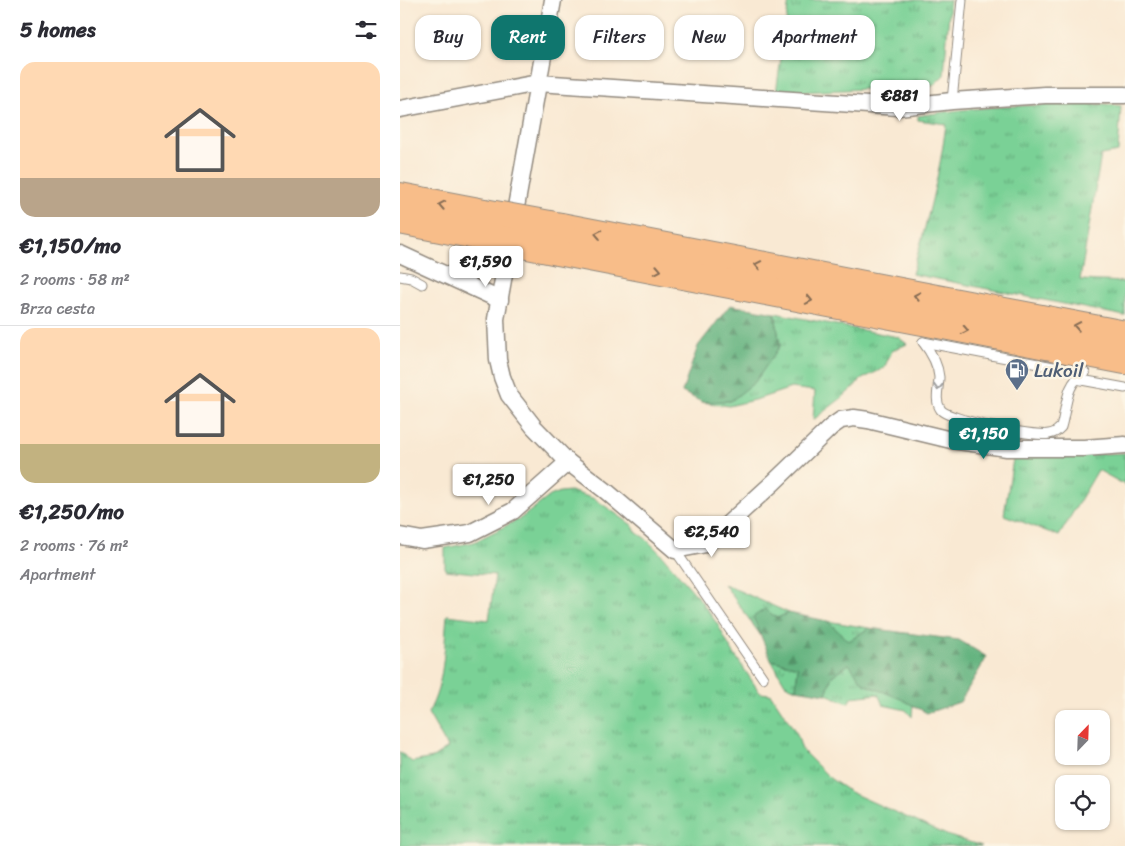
<!DOCTYPE html>
<meta charset="utf-8">
<style>
:root{--surface:#fff;--page:#f7f7f7;--text:#2b2b33;--muted:#7c7c81;--line:#e1e1e2;--accent:#0f766e}
body{margin:0;font-family:Sriracha,sans-serif;background:var(--page);color:var(--text);height:100vh;display:flex;flex-direction:column;font-size:19px;white-space:nowrap}
*{box-sizing:border-box;margin:0}
p{font-size:16px;color:var(--muted)}
.icon{flex:none;width:28px;height:28px;fill:none;stroke:currentColor;stroke-width:2;stroke-linecap:round;stroke-linejoin:round}
.map{position:relative;flex:1;overflow:hidden}
.sheet{display:flex;flex-direction:column;background:var(--surface);width:400px}
.sheet>*{flex:none}
.guide{position:absolute;left:15px;top:15px;width:475px;height:45px;display:flex;gap:10px}
.needle{width:32px;rotate:23deg}
.controls{position:absolute;left:655px;top:710px;display:grid;gap:10px}
.controls a{display:grid;place-items:center;width:55px;height:55px;border-radius:10px;background:var(--surface);box-shadow:0 1px 4px #0004;font-size:25px}
.price{position:absolute;translate:-50% -42px;padding:0 11px;border-radius:5px;background:#fff;color:#222;font-size:16px;line-height:32px;filter:drop-shadow(0 1px 2px #0008)}
.price::after{content:'';position:absolute;left:50%;top:30px;width:15px;height:11px;margin-left:-8px;background:inherit;clip-path:polygon(0 0,100% 0,50% 100%)}
.price.current{background:var(--accent);color:#fff}
ul{padding:0;list-style:none}
li{display:grid;align-content:center;gap:10px;height:265px;padding:0 20px}
li+li{border-top:1px solid var(--line)}
li span{display:grid;place-items:center;height:155px;border-radius:15px;color:#555}
li>.icon{margin-inline-start:auto}
span .icon{width:90px;height:90px;fill:#fffc;stroke-width:1}
li b{font-size:21px}
h2{display:flex;justify-content:space-between;align-items:center;height:60px;padding:0 20px;font-size:21px}
.pill{padding:0 18px;border-radius:15px;background:var(--surface);box-shadow:0 1px 4px #0004;font-size:18px;line-height:45px}
.pill.current{background:var(--accent);color:#fff}
main{display:flex;flex:1;min-height:0}
.map>svg:first-child{display:block}
.grass{fill:url(#grass-tufts);stroke:#527e60}
.forest{fill:url(#forest-firs);stroke:#476f55}
.lines{fill:none;stroke-linecap:round;stroke-linejoin:round}
.lane-casing{stroke:#928a7f;stroke-width:11}
.street-casing{stroke:#928a7f;stroke-width:19}
.highway-casing{stroke:#928a7f;stroke-width:30}
.lane{stroke:#fff;stroke-width:9}
.street{stroke:#fff;stroke-width:16}
.highway{stroke:#f8bd89;stroke-width:28}
.highway-bridge-casing{stroke:#928a7f;stroke-width:30;stroke-linecap:butt}
.highway-bridge{stroke:#f8bd89;stroke-width:28}
.oneway{stroke:#876d55}
.oneway2{stroke:#a0a0a0}
.labels{text-anchor:middle;stroke-width:5;stroke-linejoin:round;paint-order:stroke}
.service-label{font-size:19px;fill:#4e5e75;stroke:#fcf5e5;text-anchor:start}
</style>
<main>
<section class="sheet">
<h2>5 homes<svg class="icon" aria-label="filters" viewBox="0 0 24 24"><path d="M4 7h16M4 17h16"/><circle cx="9" cy="7" r="2"/><circle cx="15" cy="17" r="2"/></svg></h2>
<ul>
<li><span style="background:linear-gradient(#ffd9b3 75%,#b9a48a 0)"><svg class="icon" aria-label="home" viewBox="0 0 24 24"><path d="M3 11l9-7 9 7M6 9v11h12V9"/></svg></span><div><b>€1,150/mo</b><p>2 rooms · 58 m²</p><p>Brza cesta</p></div></li>
<li><span style="background:linear-gradient(#ffd9b3 75%,#c2b280 0)"><svg class="icon" aria-label="home" viewBox="0 0 24 24"><path d="M3 11l9-7 9 7M6 9v11h12V9"/></svg></span><div><b>€1,250/mo</b><p>2 rooms · 76 m²</p><p>Apartment</p></div></li>
</ul>
</section>
<div class="map">
<svg width="725" height="846" viewBox="0 0 725 846">
<defs>
<pattern id="grass-tufts" width="24" height="20" patternUnits="userSpaceOnUse" patternTransform="scale(1.25)"><rect width="24" height="20" fill="#7ad196"/><path d="M3 7l-1-3M5 7V3M7 7l1-3M15 17l-1-3M17 17v-4M19 17l1-3" fill="none" stroke="#64aa7b"/></pattern>
<pattern id="forest-firs" width="22" height="20" patternUnits="userSpaceOnUse" patternTransform="scale(1.25)"><rect width="22" height="20" fill="#63b37f"/><path d="M5 1l3.5 6h-7zM16 11l3.5 6h-7z" fill="#529268"/></pattern>
</defs>
<rect width="100%" height="100%" fill="#fcf5e5"/>
<filter id="ink" filterUnits="userSpaceOnUse"><feTurbulence type="fractalNoise" baseFrequency=".02" numOctaves="2"/><feDisplacementMap in="SourceGraphic" scale="10" xChannelSelector="R" yChannelSelector="G"/><feConvolveMatrix kernelMatrix="1 2 1 2 8 2 1 2 1" color-interpolation-filters="sRGB"/></filter>
<filter id="wash" filterUnits="userSpaceOnUse"><feTurbulence type="fractalNoise" baseFrequency=".0096" numOctaves="4" result="noise"/><feDisplacementMap in="SourceGraphic" scale="20" xChannelSelector="R" yChannelSelector="G"/><feGaussianBlur stdDeviation="1.12" result="paint"/><feColorMatrix in="noise" values="0 0 0 0 0 0 0 0 0 0 0 0 0 0 0 0 0 1.4 0 .05"/><feComposite in="paint" operator="in"/></filter>
<g filter="url(#wash)">
<rect width="100%" height="100%" fill="#f9e9d3"/>
<g class="grass">
<polygon points="389,0 550,0 544,75 533,86 376,93"/>
<path d="M705 104 721 106 718 152 701 155 680 280 725 282V316L512 274C526 225 540 175 546 124L518 120V116C580 105 643 105 705 104Z"/>
<polygon points="375,313 498,337 507,344 492,351 484,368 462,379 443,397 413,420 415,391 391,388 358,399 329,406 302,402 331,401 380,346"/>
<polygon points="614,453 695,454 725,453 725,485 698,470 659,536 604,515"/>
<path d="M170 491 195 499 232 525 237 533 245 538 260 553 298 597 318 625 329 646 360 693 370 694 374 699 397 734 402 750 431 779 450 792 497 813 549 836 582 846H0V752L12 762 33 758 48 748 28 713C45 684 44 647 47 615L89 620 95 575 45 570V548L74 542 121 518 150 496 160 492Z"/>
<polygon points="324,584 389,613 377,618 354,616 361,636"/>
<polygon points="427,621 469,628 449,641"/>
<polygon points="371,660 398,667 396,689 385,684"/>
<polygon points="449,663 513,705 512,717 506,710 483,705 478,694 452,697 448,703 426,694 432,676"/>
</g>
<g class="forest">
<polygon points="330,305 375,313 380,346 355,382 331,401 302,402 282,392 298,346"/>
<polygon points="365,609 377,618 389,613 427,621 449,641 469,628 559,640 587,657 560,702 527,713 501,699 464,684 449,664 432,676 426,694 396,689 398,667 371,660 353,617"/>
</g>
</g>
<g filter="url(#ink)">
<g class="lines">
<g class="lane-casing">
<g id="lane">
<polyline points="552,101 562,0"/>
<polyline points="0,276 11,278 22,284"/>
<path d="M523 342C530 351 538 365 539 377 539 387 534 401 541 410 549 420 635 437 649 434 655 433 657 431 661 427 667 408 665 382 685 373"/>
<polyline points="523,342 685,373"/>
<polyline points="676,379 725,388"/>
<polyline points="275,550 363,678"/>
</g>
</g>
<g class="street-casing">
<g id="street">
<polyline points="153,0 96,319 98,360 102,377 109,395 134,427 168,462 206,491 275,550 306,544 374,482 431,427 441,420 454,418 468,420 551,440 607,448 684,448 725,445"/>
<polyline points="0,109 138,83 498,107 552,101 645,95 725,95"/>
<polyline points="0,254 100,300"/>
<polyline points="0,536 22,540 70,533 113,511 168,462"/>
</g>
</g>
<g class="highway-casing">
<g id="highway">
<polyline points="0,197 84,213"/>
<polyline points="0,220 76,235"/>
<polyline points="161,227 725,335"/>
<polyline points="158,251 725,360"/>
</g>
</g>
<use href="#lane" class="lane"/>
<use href="#street" class="street"/>
<use href="#highway" class="highway"/>
<g class="highway-bridge-casing">
<g id="highway-bridge">
<polyline points="84,213 161,227"/>
<polyline points="76,235 158,251"/>
</g>
</g>
<use href="#highway-bridge" class="highway-bridge"/>
</g>
<defs><path id="oneway-chevron" d="M-2-3.5L2.5 0L-2 3.5" fill="none" stroke-width="1.6" stroke-linecap="round" stroke-linejoin="round" transform="scale(1.25)"/></defs>
<g class="oneway">
<use href="#oneway-chevron" transform="translate(42 205) rotate(-169)"/>
<use href="#oneway-chevron" transform="translate(198 234) rotate(-169)"/>
<use href="#oneway-chevron" transform="translate(358 265) rotate(-169)"/>
<use href="#oneway-chevron" transform="translate(258 270) rotate(11)"/>
<use href="#oneway-chevron" transform="translate(517 296) rotate(-169)"/>
<use href="#oneway-chevron" transform="translate(409 300) rotate(11)"/>
<use href="#oneway-chevron" transform="translate(677 326) rotate(-170)"/>
<use href="#oneway-chevron" transform="translate(565 330) rotate(11)"/>
</g>
<use class="oneway2" href="#oneway-chevron" transform="translate(538 387) rotate(93)"/>
</g>
<defs>
<g id="fuel-pin" transform="scale(1.25)"><path d="M0 17L-7.5 6A9.5 9.5 0 1 1 7.5 6Z" fill="#5c6f8a" stroke="#fcf5e5"/><path d="M-5.5-6h7V0h2V4h1.3V-2.5L3-4.5l.8-.8L6-3V5H2.5V1h-1V6h-7ZM-4.2-4.7v3.2H.2V-4.7Z" fill="#fff"/></g>
</defs>
<g fill-rule="evenodd">
<use href="#fuel-pin" x="617" y="370"/>
</g>
<g class="labels">
<g class="service-label">
<text x="634" y="377">Lukoil</text>
</g>
</g>
</svg>
<div class="controls">
<a><svg class="needle" viewBox="-14 -14 28 28"><path d="M0-13l5 13h-10z" fill="#e53935"/><path d="M0 13l5-13h-10z" fill="#7c7c81"/></svg></a>
<a><svg class="icon" aria-label="locate" viewBox="0 0 24 24"><circle cx="12" cy="12" r="6"/><path d="M12 2v4M12 18v4M2 12h4M18 12h4"/></svg></a>
</div>
<b class="price" style="left:500px;top:122px">€881</b>
<b class="price" style="left:86px;top:288px">€1,590</b>
<b class="price current" style="left:584px;top:460px">€1,150</b>
<b class="price" style="left:89px;top:506px">€1,250</b>
<b class="price" style="left:312px;top:558px">€2,540</b>
<div class="guide">
<a class="pill">Buy</a>
<a class="pill current">Rent</a>
<a class="pill">Filters</a>
<a class="pill">New</a>
<a class="pill">Apartment</a>
</div>
</div>
</main>
